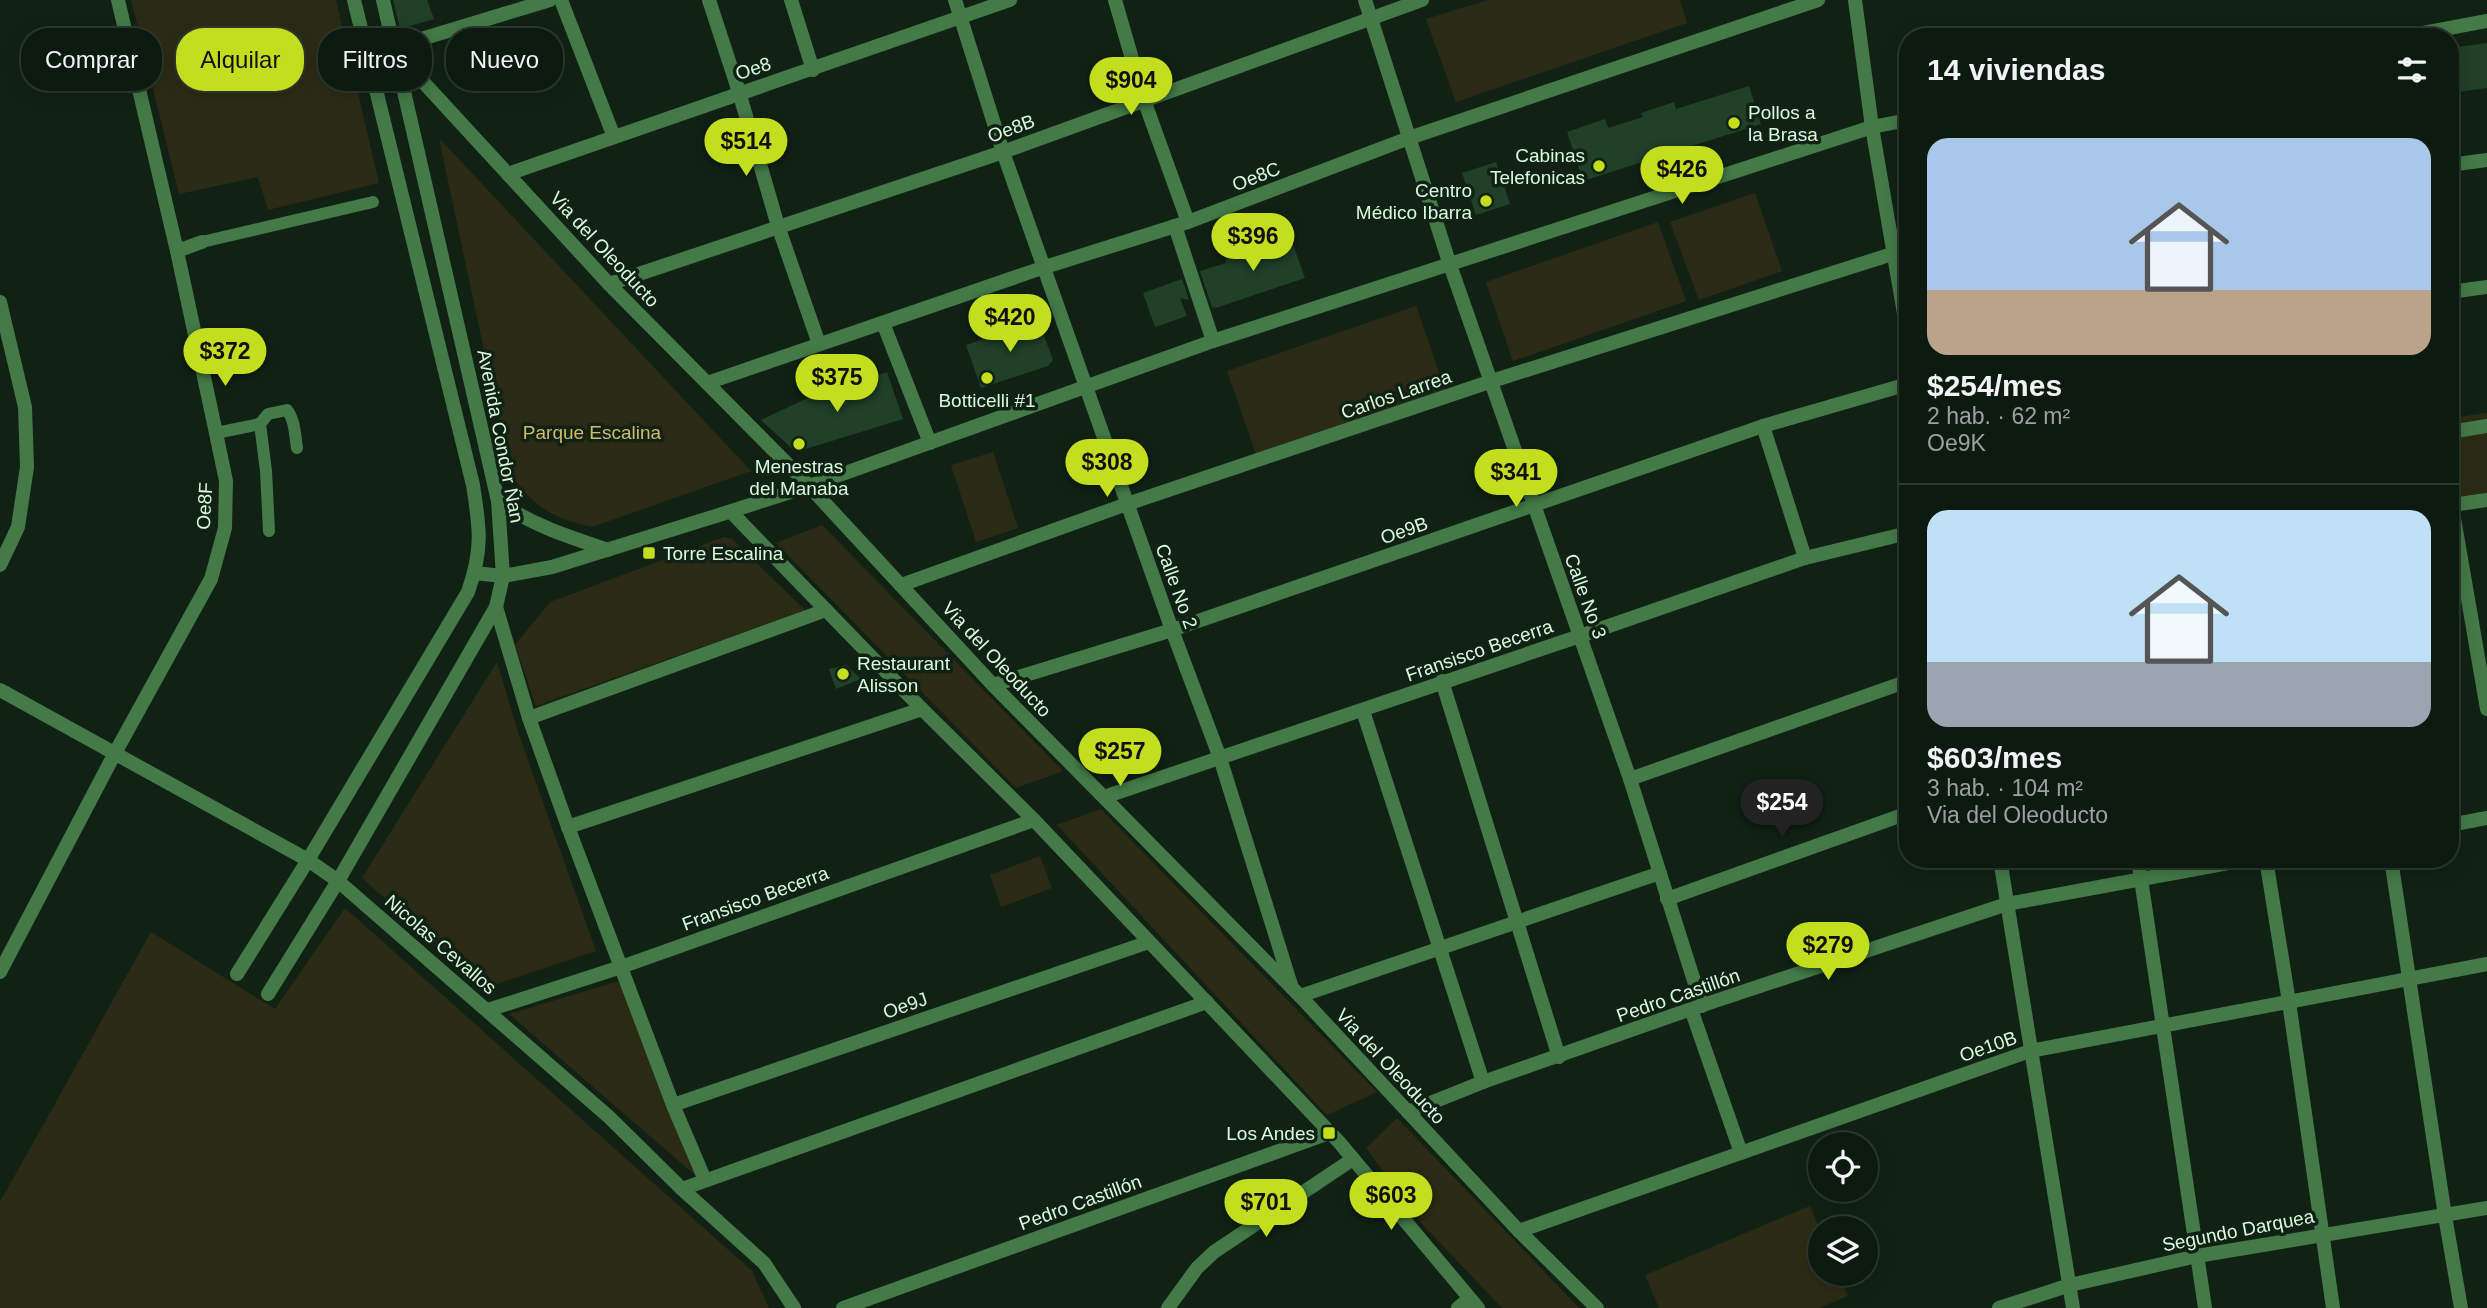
<!DOCTYPE html>
<html lang="es">
<meta charset="utf-8">
<style>
:root{--surface:#0d1a10;--page:#162319;--text:#f1f3f6;--muted:#9aa19f;--line:#2d3830;--accent:#c2de1f}
body{margin:0;font-family:Helvetica,sans-serif;background:var(--page);color:var(--text);height:100vh;display:flex;flex-direction:column;font-size:26px;white-space:nowrap}
*{box-sizing:border-box;margin:0}
p{font-size:23px;color:var(--muted)}
.icon{flex:none;width:38px;height:38px;fill:none;stroke:currentColor;stroke-width:2;stroke-linecap:round;stroke-linejoin:round}
.map{position:relative;flex:1;overflow:hidden}
.panel{position:absolute;left:1899px;top:28px;width:560px;height:840px;display:flex;flex-direction:column;background:var(--surface);border-radius:28px;box-shadow:0 4px 18px #0003,0 0 0 2px var(--line)}
.panel>*{flex:none}
.guide{position:absolute;left:21px;top:28px;width:665px;height:63px;display:flex;gap:14px}
.tools{position:absolute;left:1808px;top:1132px;display:grid;gap:14px}
.tools a{display:grid;place-items:center;width:70px;height:70px;border-radius:50%;background:var(--surface);box-shadow:0 4px 18px #0003,0 0 0 2px var(--line);font-size:35px}
.price{position:absolute;translate:-50% -60px;padding:0 16px;border-radius:24px;background:var(--accent);color:#111;font-size:23px;line-height:46px;filter:drop-shadow(0 2px 4px #0008)}
.price::after{content:'';position:absolute;left:50%;top:42px;width:21px;height:16px;margin-left:-10px;background:inherit;clip-path:polygon(0 0,100% 0,50% 100%)}
.price.selected{background:#222;color:#fff}
ul{padding:0;list-style:none}
li{display:grid;align-content:center;gap:14px;height:371px;padding:0 28px}
li+li{border-top:2px solid var(--line)}
li span{display:grid;place-items:center;height:217px;border-radius:21px;color:#555}
li>.icon{margin-inline-start:auto}
span .icon{width:126px;height:126px;fill:#fffc;stroke-width:1}
li b{font-size:30px}
h2{display:flex;justify-content:space-between;align-items:center;height:84px;padding:0 28px;font-size:30px}
.tag{padding:0 24px;border-radius:28px;background:var(--surface);box-shadow:0 4px 18px #0003,0 0 0 2px var(--line);font-size:24px;line-height:63px}
.tag.selected{background:var(--accent);color:#111}
.map>svg:first-child{display:block}
.green{fill:#2b2b15}
.building{fill:#204028}
.lines{fill:none;stroke-linecap:round;stroke-linejoin:round}
.service{stroke:#437a47;stroke-width:12}
.minor{stroke:#437a47;stroke-width:14}
.tertiary{stroke:#437a47;stroke-width:14}
.poi-dot{fill:#c2de1f;stroke:#112215;stroke-width:2.5}
.labels{text-anchor:middle;stroke-width:7;stroke-linejoin:round;paint-order:stroke}
.street-label{font-size:19px;fill:#d8f9dd;stroke:#112215}
.poi-label{font-size:19px;fill:#d8f9dd;stroke:#112215;text-anchor:start}
.park-label{font-size:19px;fill:#cfbb6d;stroke:#112215}
</style>
<div class="map">
<svg width="2487" height="1308" viewBox="0 0 2487 1308">
<rect width="100%" height="100%" fill="#112215"/>
<g class="green">
<polygon points="131,0 336,0 379,183 268,210 258,177 179,194"/>
<polygon points="1488,0 1680,0 1687,23 1456,102 1426,19"/>
<path d="M439 138 751 471 592 527C552 518 533 507 510 473Z"/>
<polygon points="1755,193 1782,271 1699,300 1670,222"/>
<polygon points="1658,222 1686,301 1513,361 1486,282"/>
<polygon points="1416,306 1445,389 1256,454 1227,371"/>
<polygon points="2487,413 2487,493 2455,499 2450,468 2450,418"/>
<polygon points="993,452 1018,528 976,542 951,465"/>
<polygon points="822,525 1063,771 1016,788 776,543"/>
<polygon points="724,537 732,539 805,610 536,706 515,645 550,602"/>
<polygon points="497,662 518,732 596,951 485,988 362,878"/>
<polygon points="1101,809 1377,1092 1327,1115 1057,825"/>
<polygon points="1040,856 1052,888 1001,907 990,875"/>
<polygon points="345,908 752,1271 769,1308 0,1308 0,1202 151,932 275,1009"/>
<polygon points="619,981 695,1175 509,1014"/>
<polygon points="1397,1118 1579,1308 1502,1308 1422,1224 1366,1148"/>
<polygon points="1810,1206 1820,1230 1820,1274 1839,1274 1848,1296 1819,1308 1659,1308 1645,1275"/>
</g>
<g class="building">
<polygon points="393,0 427,0 434,19 400,29"/>
<polygon points="2487,43 2487,88 2450,93 2450,48"/>
<polygon points="1749,86 1761,124 1583,181 1567,132 1605,119 1608,128 1643,117 1641,113 1674,102 1676,109"/>
<polygon points="1496,162 1510,204 1476,215 1462,173"/>
<polygon points="1290,236 1305,278 1216,308 1212,307 1200,271 1226,263 1226,259"/>
<polygon points="1182,279 1189,300 1180,298 1187,316 1155,327 1143,293"/>
<polygon points="1038,320 1053,360 1048,366 981,388 966,345"/>
<polygon points="887,372 903,419 796,452 761,420 814,395"/>
<polygon points="846,665 861,679 836,689 829,669"/>
</g>
<g class="lines">
<g class="service">
<polyline points="202,242 373,202"/>
<polyline points="216,433 260,424"/>
<path d="M269 531 266 471 260 424 268 414 287 410C295 420 295 436 297 448"/>
</g>
<g class="minor">
<polyline points="561,0 614,137"/>
<polyline points="709,0 739,92 778,226 819,344"/>
<polyline points="791,0 813,70"/>
<polyline points="955,0 1003,152 1172,630 1220,758 1292,988"/>
<polyline points="1115,0 1144,100 1188,222"/>
<polyline points="1365,0 1449,262 1630,779 1702,1006"/>
<polyline points="1855,0 1872,127 1908,337"/>
<polyline points="395,47 425,84 609,284 809,486"/>
<polyline points="369,53 395,47 550,0"/>
<polyline points="2450,165 2487,160"/>
<polyline points="508,174 1010,0"/>
<polyline points="1175,226 1213,341"/>
<polyline points="177,251 202,242"/>
<polyline points="609,284 1003,152 1422,0"/>
<polyline points="2450,292 2487,287"/>
<polyline points="0,302 25,407 27,467 18,527 0,565"/>
<polyline points="883,323 930,443"/>
<polyline points="707,383 1045,267 1188,222 1409,138 1818,0"/>
<polyline points="1763,426 1805,558"/>
<polyline points="2450,432 2487,426"/>
<polyline points="2450,495 2487,709"/>
<polyline points="2452,505 2487,500"/>
<polyline points="901,585 1127,504 1492,381 1908,249"/>
<polyline points="496,607 529,718 568,827 673,1105 705,1180"/>
<polyline points="1442,681 1559,1057"/>
<polyline points="993,685 1172,630 1763,426 1908,384"/>
<polyline points="1363,711 1483,1082"/>
<polyline points="529,718 826,610"/>
<polyline points="1630,779 1908,681"/>
<polyline points="1104,797 1580,636 1805,558 1908,533"/>
<polyline points="2450,825 2487,818"/>
<polyline points="568,827 922,709"/>
<polyline points="2000,859 2073,1308"/>
<polyline points="2138,859 2205,1308"/>
<polyline points="2266,859 2289,1002 2333,1308"/>
<polyline points="2391,859 2445,1216 2461,1308"/>
<polyline points="1667,899 1908,813"/>
<polyline points="0,972 115,753 211,579 225,528 226,481 216,433 177,251 118,0"/>
<polyline points="237,974 308,860"/>
<polyline points="268,994 338,881 609,1117 682,1189 764,1263 794,1308"/>
<polyline points="1300,996 1660,873"/>
<polyline points="1691,1009 1741,1153"/>
<polyline points="488,1010 621,967 1034,820"/>
<polyline points="673,1105 1149,942"/>
<polyline points="1408,1112 1483,1082 1691,1009 2007,904 2250,859"/>
<polyline points="682,1189 1207,1002"/>
<polyline points="1519,1231 2030,1051 2487,964"/>
<polyline points="843,1308 1329,1133"/>
<polyline points="1168,1308 1197,1268 1214,1252 1353,1159"/>
<polyline points="1458,1308 1469,1299"/>
<polyline points="1999,1308 2070,1285 2197,1256 2487,1208"/>
</g>
<g class="tertiary">
<polyline points="2402,37 2487,21"/>
<polyline points="809,486 993,685 1300,996 1519,1231 1597,1308"/>
<path d="M498 501C531 525 569 537 608 550"/>
<polyline points="731,512 922,709 1034,820 1339,1142 1478,1308"/>
<polyline points="474,573 503,576 552,567 722,514 809,486 1213,341 1872,127 1908,120"/>
<polyline points="0,690 308,860 338,881 496,607 503,576 498,501 383,0"/>
<path d="M308 860 468 592C483 549 480 529 473 485L354 0"/>
</g>
</g>
<g class="poi-dot">
<circle cx="1734" cy="123" r="7"/>
<circle cx="1599" cy="166" r="7"/>
<circle cx="1486" cy="201" r="7"/>
<circle cx="987" cy="378" r="7"/>
<circle cx="799" cy="444" r="7"/>
<rect x="642" y="546" width="14" height="14" rx="3.5"/>
<circle cx="843" cy="674" r="7"/>
<rect x="1322" y="1126" width="14" height="14" rx="3.5"/>
</g>
<g class="labels">
<g class="street-label">
<text transform="translate(753 68) rotate(-18)" y="7">Oe8</text>
<text transform="translate(1011 128) rotate(-20)" y="7">Oe8B</text>
<text transform="translate(1256 176) rotate(-21)" y="7">Oe8C</text>
<text transform="translate(605 249) rotate(47)" y="7">Via del Oleoducto</text>
<text transform="translate(1396 394) rotate(-19)" y="7">Carlos Larrea</text>
<text transform="translate(501 436) rotate(79)" y="7">Avenida Condor Ñan</text>
<text transform="translate(204 506) rotate(-87)" y="7">Oe8F</text>
<text transform="translate(1404 530) rotate(-19)" y="7">Oe9B</text>
<text transform="translate(1177 586) rotate(70)" y="7">Calle No 2</text>
<text transform="translate(1586 596) rotate(70)" y="7">Calle No 3</text>
<text transform="translate(1479 650) rotate(-19)" y="7">Fransisco Becerra</text>
<text transform="translate(997 659) rotate(47)" y="7">Via del Oleoducto</text>
<text transform="translate(755 898) rotate(-20)" y="7">Fransisco Becerra</text>
<text transform="translate(441 944) rotate(41)" y="7">Nicolas Cevallos</text>
<text transform="translate(1678 995) rotate(-19)" y="7">Pedro Castillón</text>
<text transform="translate(905 1005) rotate(-19)" y="7">Oe9J</text>
<text transform="translate(1988 1046) rotate(-19)" y="7">Oe10B</text>
<text transform="translate(1391 1066) rotate(47)" y="7">Via del Oleoducto</text>
<text transform="translate(1080 1202) rotate(-20)" y="7">Pedro Castillón</text>
<text transform="translate(2238 1230) rotate(-11)" y="7">Segundo Darquea</text>
</g>
<g class="poi-label">
<text x="1748" y="119">Pollos a<tspan x="1748" dy="22">la Brasa</tspan></text>
<text x="1585" y="162" text-anchor="end">Cabinas<tspan x="1585" dy="22">Telefonicas</tspan></text>
<text x="1472" y="197" text-anchor="end">Centro<tspan x="1472" dy="22">Médico Ibarra</tspan></text>
<text x="987" y="407" text-anchor="middle">Botticelli #1</text>
<text x="799" y="473" text-anchor="middle">Menestras<tspan x="799" dy="22">del Manaba</tspan></text>
<text x="663" y="560">Torre Escalina</text>
<text x="857" y="670">Restaurant<tspan x="857" dy="22">Alisson</tspan></text>
<text x="1315" y="1140" text-anchor="end">Los Andes</text>
</g>
<g class="park-label">
<text x="592" y="439">Parque Escalina</text>
</g>
</g>
</svg>
<div class="tools">
<a><svg class="icon" aria-label="locate" viewBox="0 0 24 24"><circle cx="12" cy="12" r="6"/><path d="M12 2v4M12 18v4M2 12h4M18 12h4"/></svg></a>
<a><svg class="icon" aria-label="layers" viewBox="0 0 24 24"><path d="M12 4l9 5-9 5-9-5zM3 14l9 5 9-5"/></svg></a>
</div>
<b class="price" style="left:1131px;top:117px">$904</b>
<b class="price" style="left:746px;top:178px">$514</b>
<b class="price" style="left:1682px;top:206px">$426</b>
<b class="price" style="left:1253px;top:273px">$396</b>
<b class="price" style="left:1010px;top:354px">$420</b>
<b class="price" style="left:225px;top:388px">$372</b>
<b class="price" style="left:837px;top:414px">$375</b>
<b class="price" style="left:1107px;top:499px">$308</b>
<b class="price" style="left:1516px;top:509px">$341</b>
<b class="price" style="left:1120px;top:788px">$257</b>
<b class="price selected" style="left:1782px;top:839px">$254</b>
<b class="price" style="left:1828px;top:982px">$279</b>
<b class="price" style="left:1391px;top:1232px">$603</b>
<b class="price" style="left:1266px;top:1239px">$701</b>
<div class="guide">
<a class="tag">Comprar</a>
<a class="tag selected">Alquilar</a>
<a class="tag">Filtros</a>
<a class="tag">Nuevo</a>
</div>
<section class="panel">
<h2>14 viviendas<svg class="icon" aria-label="filters" viewBox="0 0 24 24"><path d="M4 7h16M4 17h16"/><circle cx="9" cy="7" r="2"/><circle cx="15" cy="17" r="2"/></svg></h2>
<ul>
<li><span style="background:linear-gradient(#a9c7e8 70%,#b9a48a 0)"><svg class="icon" aria-label="home" viewBox="0 0 24 24"><path d="M3 11l9-7 9 7M6 9v11h12V9"/></svg></span><div><b>$254/mes</b><p>2 hab. · 62 m²</p><p>Oe9K</p></div></li>
<li><span style="background:linear-gradient(#bfe0f5 70%,#9aa5b1 0)"><svg class="icon" aria-label="home" viewBox="0 0 24 24"><path d="M3 11l9-7 9 7M6 9v11h12V9"/></svg></span><div><b>$603/mes</b><p>3 hab. · 104 m²</p><p>Via del Oleoducto</p></div></li>
</ul>
</section>
</div>
